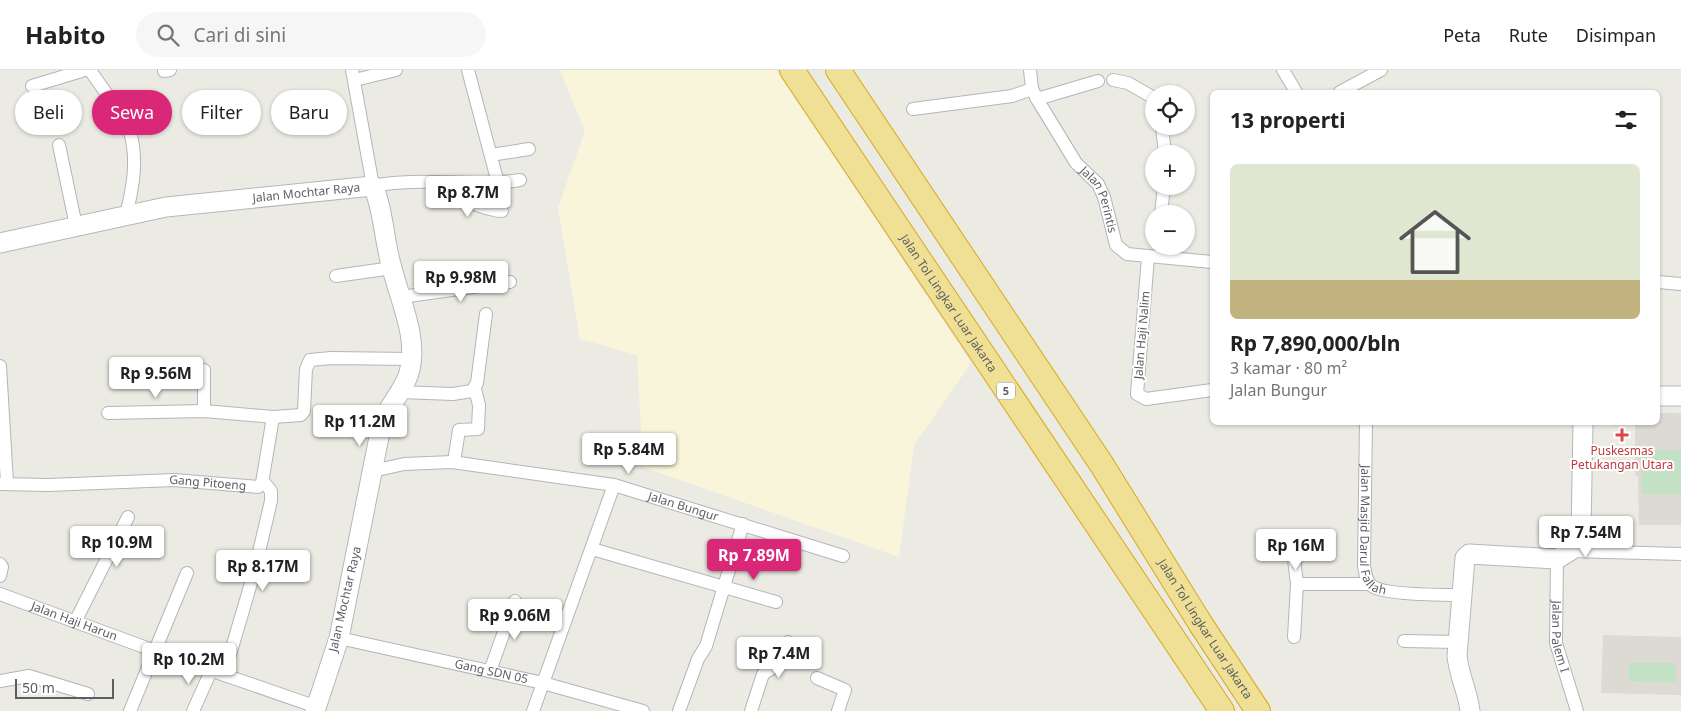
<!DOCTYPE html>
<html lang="id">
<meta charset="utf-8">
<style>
:root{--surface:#fff;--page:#f6f6f6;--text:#222;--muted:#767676;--line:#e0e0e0;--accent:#db2777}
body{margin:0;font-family:"Noto Sans",sans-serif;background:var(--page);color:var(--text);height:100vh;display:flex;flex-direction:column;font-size:19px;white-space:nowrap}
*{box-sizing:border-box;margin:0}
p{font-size:16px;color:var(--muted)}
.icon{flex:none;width:28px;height:28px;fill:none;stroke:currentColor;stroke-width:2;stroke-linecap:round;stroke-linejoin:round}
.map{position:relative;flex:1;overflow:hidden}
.details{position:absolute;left:1210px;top:20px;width:450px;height:335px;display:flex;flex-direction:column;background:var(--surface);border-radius:8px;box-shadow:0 1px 4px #0004}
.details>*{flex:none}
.guide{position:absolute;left:15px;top:20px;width:475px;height:45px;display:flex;gap:10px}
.buttons{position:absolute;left:1145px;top:15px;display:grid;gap:10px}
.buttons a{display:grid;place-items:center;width:50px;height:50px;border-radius:50%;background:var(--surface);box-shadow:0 1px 4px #0004;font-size:25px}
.scale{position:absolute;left:15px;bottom:12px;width:99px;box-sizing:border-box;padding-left:5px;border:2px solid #5b5e62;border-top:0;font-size:14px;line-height:18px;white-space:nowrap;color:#5b5e62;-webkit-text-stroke:4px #fff;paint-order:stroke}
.price{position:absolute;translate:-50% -42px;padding:0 11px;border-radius:5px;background:#fff;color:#222;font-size:16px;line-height:32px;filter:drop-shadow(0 1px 2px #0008)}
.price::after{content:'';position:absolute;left:50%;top:30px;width:15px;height:11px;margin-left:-8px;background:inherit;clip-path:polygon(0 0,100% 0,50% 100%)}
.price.current{background:var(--accent);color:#fff}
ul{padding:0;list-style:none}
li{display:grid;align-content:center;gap:10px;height:265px;padding:0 20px}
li+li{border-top:1px solid var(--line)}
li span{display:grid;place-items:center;height:155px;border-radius:8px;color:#555}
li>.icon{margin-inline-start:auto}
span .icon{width:90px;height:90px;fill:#fffc;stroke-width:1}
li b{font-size:21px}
h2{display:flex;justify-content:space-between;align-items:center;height:60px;padding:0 20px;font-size:21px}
.chip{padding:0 18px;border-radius:22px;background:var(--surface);box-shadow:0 1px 4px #0004;font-size:18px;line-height:45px}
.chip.current{background:var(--accent);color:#fff}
header{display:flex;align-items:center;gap:30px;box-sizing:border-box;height:70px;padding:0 25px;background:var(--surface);border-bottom:1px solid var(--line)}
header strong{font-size:24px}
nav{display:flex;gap:28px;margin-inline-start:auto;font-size:18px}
.search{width:350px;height:45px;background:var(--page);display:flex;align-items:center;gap:12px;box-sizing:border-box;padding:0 18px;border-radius:28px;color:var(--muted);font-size:19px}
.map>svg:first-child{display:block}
.commercial{fill:#f9f5db}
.education{fill:#dcdad2}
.green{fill:#c2e1c5}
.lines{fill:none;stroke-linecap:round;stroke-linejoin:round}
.street-casing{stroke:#b4b5b9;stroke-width:14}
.secondary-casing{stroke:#b5b7bc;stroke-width:21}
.highway-casing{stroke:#d6a91a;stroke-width:26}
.street{stroke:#fff;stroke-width:12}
.secondary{stroke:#fff;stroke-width:19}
.highway{stroke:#f0e096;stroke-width:24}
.health-dot{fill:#e0444e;stroke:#fff;stroke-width:2}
.labels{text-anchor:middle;stroke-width:4;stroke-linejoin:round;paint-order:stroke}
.shield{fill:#fff;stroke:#8c8e91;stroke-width:1}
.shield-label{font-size:11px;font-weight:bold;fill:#5b5e62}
.street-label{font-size:12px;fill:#5b5e62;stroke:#fff}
.health-label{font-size:12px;fill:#be3a42;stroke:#fff}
</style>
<header>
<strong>Habito</strong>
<div class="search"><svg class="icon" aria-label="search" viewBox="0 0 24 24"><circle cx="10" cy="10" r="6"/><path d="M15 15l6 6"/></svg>Cari di sini</div>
<nav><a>Peta</a><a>Rute</a><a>Disimpan</a></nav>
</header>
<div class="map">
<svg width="1681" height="641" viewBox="0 0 1681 641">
<rect width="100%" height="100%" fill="#ecebe3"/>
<polygon class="commercial" points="560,0 776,0 971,293 914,375 899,487 643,397 637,285 580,269 558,138 585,61"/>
<g class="education">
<polygon points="1658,343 1681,343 1681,455 1639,455 1638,406 1635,406 1635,353 1658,352"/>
<polygon points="1603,565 1681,567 1681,625 1601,623"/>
</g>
<g class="green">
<rect x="1642" y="380" width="39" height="44"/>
<polygon points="1629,593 1676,593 1675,612 1629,611"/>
</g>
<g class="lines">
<g class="street-casing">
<g id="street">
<path d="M90 0C99 14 125 47 130 62 138 89 133 118 126 145"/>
<path d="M352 0 373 116C421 106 471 118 520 110"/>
<polyline points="468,0 498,113"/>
<path id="s1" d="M1030 0 1032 19 1037 29 1076 93 1098 114 1104 127 1116 175 1127 184 1212 192"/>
<polyline points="1283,0 1296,22"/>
<polyline points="164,1 170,0"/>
<polyline points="355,10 396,0"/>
<polyline points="1113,10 1128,13 1154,28"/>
<polyline points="32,16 85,0"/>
<polyline points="1340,22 1381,0"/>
<polyline points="1037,29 1098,11"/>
<polyline points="913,39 1012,26 1032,19"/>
<polyline points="1162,56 1165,84"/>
<polyline points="59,75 76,156"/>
<polyline points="491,85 529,79"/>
<path d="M463 113C470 133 467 132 486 138 492 139 495 141 502 141"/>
<polyline points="1161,144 1164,116"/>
<polyline points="1148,187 1137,324 1146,329 1212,320"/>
<polyline points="336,206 392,198"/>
<polyline points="1658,212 1681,214"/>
<polyline points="401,227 510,212"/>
<polyline points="0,296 7,413"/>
<polyline points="204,300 204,341"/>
<polyline points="400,322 453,324 472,321 477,313 486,244"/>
<polyline points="108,343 204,341 273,347"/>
<path id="s2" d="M1366 352 1364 495C1365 503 1366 511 1372 516 1384 525 1444 525 1461 525"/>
<polyline points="454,392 459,360 478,359 479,335 475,319"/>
<path id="s3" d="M373 401 404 394 452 392 614 415 843 486"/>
<path id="s4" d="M0 414 48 415 174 410 258 417 262 413 273 347 301 345 304 341 306 299 310 290 331 288 411 289"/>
<polyline points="1292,473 1297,514"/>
<polyline points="592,479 776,532"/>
<polyline points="1570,481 1681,484"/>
<path id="s5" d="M1557 489 1556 573 1577 641"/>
<polyline points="0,494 2,497 0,506"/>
<path id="s6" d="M0 524 155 581 317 637"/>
<polyline points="75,552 128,447"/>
<polyline points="1294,567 1297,514 1370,514"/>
<path id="s7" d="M339 568 543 613 643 641"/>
<polyline points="1404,571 1457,572"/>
<polyline points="490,601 515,531"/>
<polyline points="224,605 254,503 271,431 271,421 263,411"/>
<polyline points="817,608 845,620 838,641"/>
<polyline points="0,611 29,606 88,624"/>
<polyline points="130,641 187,503"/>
<polyline points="193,641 211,601"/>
<polyline points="533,641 614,415"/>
<polyline points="679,641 698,589 706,576 743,454"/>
<polyline points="751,641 763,604 777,595 788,572"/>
</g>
</g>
<g class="secondary-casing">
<g id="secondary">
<path id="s8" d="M0 173 166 137 373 116C384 141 384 172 392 198 400 231 419 269 409 303 403 323 387 336 381 357L339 568 315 641"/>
<polyline points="1658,326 1681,326"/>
<path d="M1470 641C1468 622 1459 606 1457 586L1465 488 1469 484 1557 489 1570 481 1581 462 1583 352"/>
</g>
</g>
<g class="highway-casing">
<g id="highway">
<path id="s9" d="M792 0 1222 641"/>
<path id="s10" d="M838 0 1102 395 1200 553 1258 641"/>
</g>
</g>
<use href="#street" class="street"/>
<use href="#secondary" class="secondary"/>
<use href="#highway" class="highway"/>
</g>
<path class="health-dot" d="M1619.5 357.5h5v5h5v5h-5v5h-5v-5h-5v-5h5z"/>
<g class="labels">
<rect class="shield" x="997" y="312.5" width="18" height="17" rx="4"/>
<g class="shield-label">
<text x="1006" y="325">5</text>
</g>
<g class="street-label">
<text dy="4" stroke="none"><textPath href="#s8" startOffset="311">Jalan Mochtar Raya</textPath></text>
<text dy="4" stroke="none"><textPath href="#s1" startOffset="150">Jalan Perintis</textPath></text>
<text dy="4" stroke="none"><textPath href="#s9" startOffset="281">Jalan Tol Lingkar Luar Jakarta</textPath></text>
<text transform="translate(1142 265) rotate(-85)" y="4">Jalan Haji Nalim</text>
<text dy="4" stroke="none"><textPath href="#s4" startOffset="208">Gang Pitoeng</textPath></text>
<text dy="4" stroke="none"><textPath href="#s3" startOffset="316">Jalan Bungur</textPath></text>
<text dy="4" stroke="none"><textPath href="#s2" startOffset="112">Jalan Masjid Darul Fallah</textPath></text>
<text transform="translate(345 529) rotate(-77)" y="4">Jalan Mochtar Raya</text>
<text dy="4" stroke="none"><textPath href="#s6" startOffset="79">Jalan Haji Harun</textPath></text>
<text dy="4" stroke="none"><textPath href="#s10" startOffset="669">Jalan Tol Lingkar Luar Jakarta</textPath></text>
<text dy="4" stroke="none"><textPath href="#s5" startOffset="78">Jalan Palem I</textPath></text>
<text dy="4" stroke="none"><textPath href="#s7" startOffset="156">Gang SDN 05</textPath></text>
</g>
<g class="health-label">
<text x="1622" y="385">Puskesmas<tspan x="1622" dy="14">Petukangan Utara</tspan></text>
</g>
</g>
</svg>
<div class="buttons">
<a><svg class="icon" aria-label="locate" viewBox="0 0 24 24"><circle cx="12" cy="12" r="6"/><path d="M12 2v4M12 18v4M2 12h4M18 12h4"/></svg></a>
<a>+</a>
<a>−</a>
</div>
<div class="scale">50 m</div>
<b class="price" style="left:468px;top:148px">Rp 8.7M</b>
<b class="price" style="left:461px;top:233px">Rp 9.98M</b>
<b class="price" style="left:156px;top:329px">Rp 9.56M</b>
<b class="price" style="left:360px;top:377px">Rp 11.2M</b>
<b class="price" style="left:629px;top:405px">Rp 5.84M</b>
<b class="price" style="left:1586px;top:488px">Rp 7.54M</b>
<b class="price" style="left:117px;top:498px">Rp 10.9M</b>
<b class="price" style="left:1296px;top:501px">Rp 16M</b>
<b class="price current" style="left:754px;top:511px">Rp 7.89M</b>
<b class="price" style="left:263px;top:522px">Rp 8.17M</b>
<b class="price" style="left:515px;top:571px">Rp 9.06M</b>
<b class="price" style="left:779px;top:609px">Rp 7.4M</b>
<b class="price" style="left:189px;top:615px">Rp 10.2M</b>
<div class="guide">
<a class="chip">Beli</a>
<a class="chip current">Sewa</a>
<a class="chip">Filter</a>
<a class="chip">Baru</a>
</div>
<section class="details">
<h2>13 properti<svg class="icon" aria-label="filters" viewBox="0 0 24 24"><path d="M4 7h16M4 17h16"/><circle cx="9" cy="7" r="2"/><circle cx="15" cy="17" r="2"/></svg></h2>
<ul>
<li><span style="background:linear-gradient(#dfe7d0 75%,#c2b280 0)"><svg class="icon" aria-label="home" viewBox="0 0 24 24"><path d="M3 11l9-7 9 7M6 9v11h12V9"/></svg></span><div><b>Rp 7,890,000/bln</b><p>3 kamar · 80 m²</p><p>Jalan Bungur</p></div></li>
</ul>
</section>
</div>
